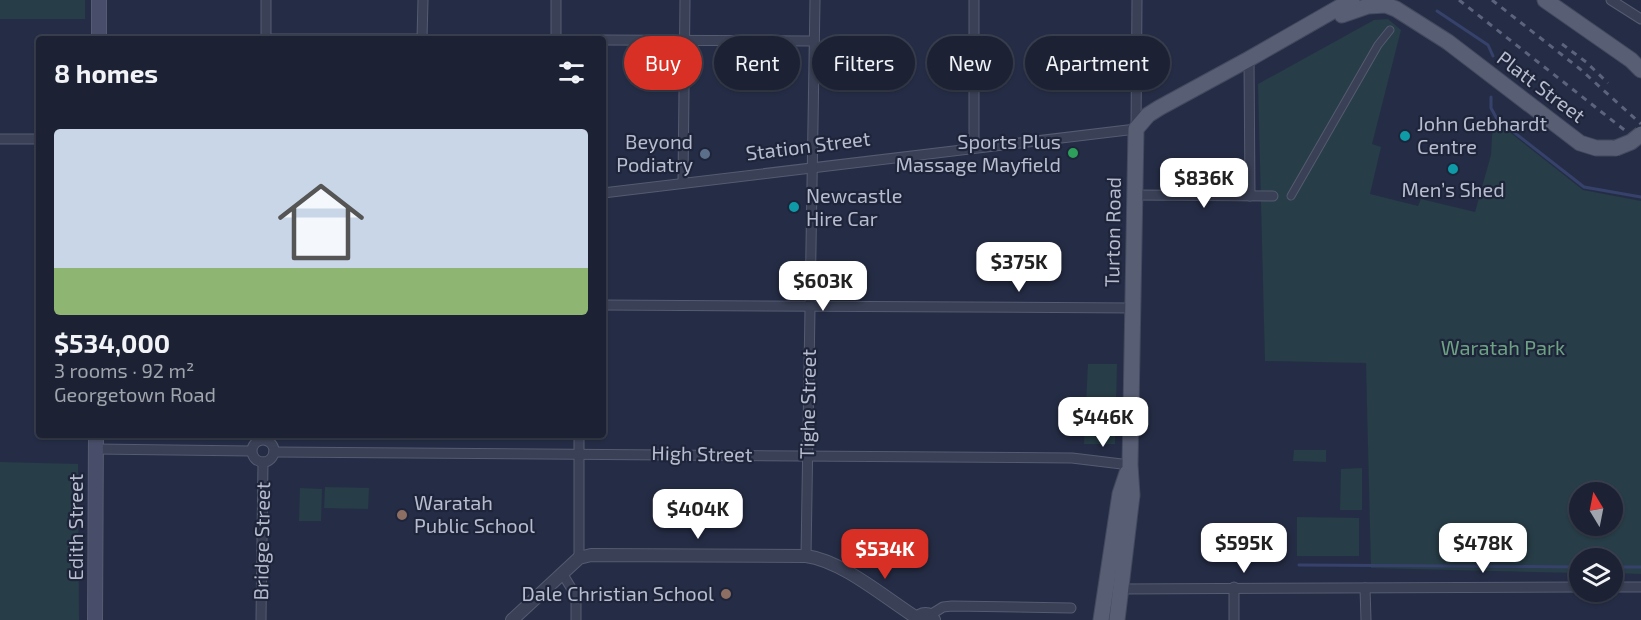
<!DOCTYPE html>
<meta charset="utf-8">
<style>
:root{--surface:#1c2234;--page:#252a3c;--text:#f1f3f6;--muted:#a0a4ac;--line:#3a3f4f;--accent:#d93025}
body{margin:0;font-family:"Exo 2",sans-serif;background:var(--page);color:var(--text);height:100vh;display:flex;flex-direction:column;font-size:22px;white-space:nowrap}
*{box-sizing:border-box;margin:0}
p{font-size:20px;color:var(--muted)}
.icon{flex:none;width:33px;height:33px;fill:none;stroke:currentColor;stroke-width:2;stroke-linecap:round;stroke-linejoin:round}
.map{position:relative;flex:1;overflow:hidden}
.sheet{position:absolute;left:36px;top:36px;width:570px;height:402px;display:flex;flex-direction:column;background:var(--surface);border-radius:6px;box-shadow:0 2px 4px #0004,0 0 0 2px var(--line)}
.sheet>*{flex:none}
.top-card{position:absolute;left:624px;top:36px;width:570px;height:54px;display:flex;gap:12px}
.needle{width:39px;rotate:350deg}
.fabs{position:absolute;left:1569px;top:482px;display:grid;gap:12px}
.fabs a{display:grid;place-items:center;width:54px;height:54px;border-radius:50%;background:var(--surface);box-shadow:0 2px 4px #0004,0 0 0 2px var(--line);font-size:30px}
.price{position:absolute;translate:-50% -51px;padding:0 14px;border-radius:12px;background:#fff;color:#222;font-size:20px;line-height:39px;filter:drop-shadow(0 2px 3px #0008)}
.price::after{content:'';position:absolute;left:50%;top:36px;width:18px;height:14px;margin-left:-9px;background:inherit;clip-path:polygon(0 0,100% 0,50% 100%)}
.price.current{background:var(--accent);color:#fff}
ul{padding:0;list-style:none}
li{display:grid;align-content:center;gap:12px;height:318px;padding:0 18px}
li+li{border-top:2px solid var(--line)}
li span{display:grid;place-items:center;height:186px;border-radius:6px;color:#555}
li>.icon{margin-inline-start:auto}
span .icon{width:108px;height:108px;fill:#fffc;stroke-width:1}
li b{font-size:26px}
h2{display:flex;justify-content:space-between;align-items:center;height:72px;padding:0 18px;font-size:26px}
.chip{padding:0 21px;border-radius:27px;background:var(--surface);box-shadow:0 2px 4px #0004,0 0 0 2px var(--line);font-size:21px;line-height:54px}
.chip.current{background:var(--accent);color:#fff}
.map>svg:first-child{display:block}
.green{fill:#273d47;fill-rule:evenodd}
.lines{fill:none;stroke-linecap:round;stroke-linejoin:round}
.stream{stroke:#36426c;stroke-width:3}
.pedestrian-casing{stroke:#555b70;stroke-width:9}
.minor-casing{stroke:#555b70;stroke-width:11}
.tertiary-casing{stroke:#555b70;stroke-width:14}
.secondary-casing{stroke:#555b70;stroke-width:16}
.primary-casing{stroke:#43495f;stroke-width:17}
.pedestrian{stroke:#3a4056;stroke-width:7}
.minor{stroke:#3a4056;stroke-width:9}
.tertiary{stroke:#3a4056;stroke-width:12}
.secondary{stroke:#484e69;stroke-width:14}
.primary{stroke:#585f75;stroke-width:15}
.rail{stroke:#5c637d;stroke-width:3;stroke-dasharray:6 6;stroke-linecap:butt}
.primary-bridge-casing{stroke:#43495f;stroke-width:17;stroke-linecap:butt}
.primary-bridge{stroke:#585f75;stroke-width:15}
.culture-dot{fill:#0f9aa8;stroke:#1e253b;stroke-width:2}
.leisure-dot{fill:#2e9e5b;stroke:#1e253b;stroke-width:2}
.service-dot{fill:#5c6f8a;stroke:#1e253b;stroke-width:2}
.education-dot{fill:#8d6e63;stroke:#1e253b;stroke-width:2}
.labels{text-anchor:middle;stroke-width:4.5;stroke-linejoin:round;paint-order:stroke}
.street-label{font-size:20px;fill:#b8bccf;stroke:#1e253b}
.poi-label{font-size:20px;fill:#b8bccf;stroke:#1e253b;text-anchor:start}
.park-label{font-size:20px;fill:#6da283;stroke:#1e253b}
</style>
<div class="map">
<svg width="1641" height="620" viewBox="0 0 1641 620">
<rect width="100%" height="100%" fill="#252d46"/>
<g class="green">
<rect x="0" y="0" width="85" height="19"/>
<path d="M1388 19 1401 30 1372 144 1381 147 1370 194 1418 206 1421 199 1475 212 1491 155 1493 119 1583 190 1641 201V574L1613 573 1612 558H1580L1579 573 1371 568 1366 363 1265 361 1258 84 1374 20ZM1580 492H1612V525H1580Z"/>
<polygon points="1088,364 1117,364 1115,444 1084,444"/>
<polygon points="1294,450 1326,450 1326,462 1293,461"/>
<polygon points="0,462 78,464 79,620 0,620"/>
<polygon points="1362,468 1362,510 1340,510 1341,469"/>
<polygon points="325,487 369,488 368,509 324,508"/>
<polygon points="300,488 322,489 321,521 299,521"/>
<polygon points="1297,517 1359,518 1359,556 1297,556"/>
</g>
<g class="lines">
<g class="stream">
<polyline points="1437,11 1488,45 1493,56"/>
<polyline points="1491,97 1491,108 1497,119 1584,187 1641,197"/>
<polyline points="1299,565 1580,567"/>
<polyline points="1612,567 1641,567"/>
</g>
<g class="pedestrian-casing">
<polyline id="pedestrian" points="1291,196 1378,45 1390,30"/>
</g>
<g class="minor-casing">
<g id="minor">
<polyline points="1611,0 1641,19"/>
<polyline points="266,39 419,39"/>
<polyline points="266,39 266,0"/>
<polyline points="422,39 423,0"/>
<polyline points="556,39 556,0"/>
<polyline points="603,40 814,41"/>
<polyline points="1249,59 1250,196"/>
<polyline points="0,139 39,139"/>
<polyline points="974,148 974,0"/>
<polyline points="683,182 685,0"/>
<polyline points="603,193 1136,129 1137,0"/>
<polyline points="1135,195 1273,196"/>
<polyline points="603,305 1133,308"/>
<polyline points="579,435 579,558"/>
<circle cx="263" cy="451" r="11"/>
<polyline points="96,449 251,451"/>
<polyline points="274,452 1072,458 1130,465"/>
<polyline points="806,556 815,0"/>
<polyline points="562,573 576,596 576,620"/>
<polyline points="1234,587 1234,620"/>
<polyline points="1612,587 1641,587"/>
<polyline points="1365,588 1366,620"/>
<polyline points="1122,589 1580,587"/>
<polyline points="930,615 943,607 952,606 1071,608"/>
<polyline points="261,620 263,462"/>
</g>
</g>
<g class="tertiary-casing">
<g id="tertiary">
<path d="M512 620 579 558 591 555 806 556C843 561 885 598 917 618"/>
<path d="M916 620C921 612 930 612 934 620"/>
</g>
</g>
<g class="secondary-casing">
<g id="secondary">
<polyline points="99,39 99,0"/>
<polyline points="95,620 96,435"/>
</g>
</g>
<g class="primary-casing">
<g id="primary">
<polyline points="1545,0 1631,60 1641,70"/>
<polyline points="1342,15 1368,6 1386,5 1396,9 1448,42 1580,143 1596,148 1616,148"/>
<polyline points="1101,620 1120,494 1127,473"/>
<polyline points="1117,620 1132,495 1130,465 1136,129 1148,115 1159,108 1249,59 1352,0"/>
</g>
</g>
<use href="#pedestrian" class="pedestrian"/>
<use href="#minor" class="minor"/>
<use href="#tertiary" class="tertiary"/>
<use href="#secondary" class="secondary"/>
<use href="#primary" class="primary"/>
<g class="rail">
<polyline points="1459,0 1641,143"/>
<polyline points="1492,0 1580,69 1641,124"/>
<polyline points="1562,44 1586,62 1608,83"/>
</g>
<g class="primary-bridge-casing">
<polyline id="primary-bridge" points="1616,148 1631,142 1641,134"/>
</g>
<use href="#primary-bridge" class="primary-bridge"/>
</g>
<g class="culture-dot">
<circle cx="1405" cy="136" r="6"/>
<circle cx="1453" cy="169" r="6"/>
<circle cx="794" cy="207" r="6"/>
</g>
<circle class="leisure-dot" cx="1073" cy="153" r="6"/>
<circle class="service-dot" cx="705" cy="154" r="6"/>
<g class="education-dot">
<circle cx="402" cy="515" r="6"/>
<circle cx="726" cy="594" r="6"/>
</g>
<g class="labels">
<g class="street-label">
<text transform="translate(1541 87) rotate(37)" y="7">Platt Street</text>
<text transform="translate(808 146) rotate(-7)" y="7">Station Street</text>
<text transform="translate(1113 232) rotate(-89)" y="7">Turton Road</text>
<text transform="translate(808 404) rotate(-89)" y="7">Tighe Street</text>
<text transform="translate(702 454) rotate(1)" y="7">High Street</text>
<text transform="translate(76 527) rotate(-90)" y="7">Edith Street</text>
<text transform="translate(262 541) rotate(-89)" y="7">Bridge Street</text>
</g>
<g class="poi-label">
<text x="1417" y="131">John Gebhardt<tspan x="1417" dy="23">Centre</tspan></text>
<text x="693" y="149" text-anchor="end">Beyond<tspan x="693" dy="23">Podiatry</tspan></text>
<text x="1061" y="149" text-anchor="end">Sports Plus<tspan x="1061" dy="23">Massage Mayfield</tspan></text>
<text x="1453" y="197" text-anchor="middle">Men’s Shed</text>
<text x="806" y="203">Newcastle<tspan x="806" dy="23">Hire Car</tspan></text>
<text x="414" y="510">Waratah<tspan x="414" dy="23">Public School</tspan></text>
<text x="714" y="601" text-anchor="end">Dale Christian School</text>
</g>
<g class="park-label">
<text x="1503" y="355">Waratah Park</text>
</g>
</g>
</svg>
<div class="fabs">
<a><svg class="needle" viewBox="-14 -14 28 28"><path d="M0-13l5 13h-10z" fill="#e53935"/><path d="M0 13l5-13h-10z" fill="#a0a4ac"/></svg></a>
<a><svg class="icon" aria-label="layers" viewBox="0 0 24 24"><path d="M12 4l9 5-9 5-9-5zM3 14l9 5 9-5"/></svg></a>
</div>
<b class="price" style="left:1204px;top:209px">$836K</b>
<b class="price" style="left:1019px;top:293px">$375K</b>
<b class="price" style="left:823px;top:312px">$603K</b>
<b class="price" style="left:1103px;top:448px">$446K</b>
<b class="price" style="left:698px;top:540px">$404K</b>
<b class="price" style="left:1244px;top:574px">$595K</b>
<b class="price" style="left:1483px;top:574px">$478K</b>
<b class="price current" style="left:885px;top:580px">$534K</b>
<div class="top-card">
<a class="chip current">Buy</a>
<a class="chip">Rent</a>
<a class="chip">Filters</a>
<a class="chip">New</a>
<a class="chip">Apartment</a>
</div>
<section class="sheet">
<h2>8 homes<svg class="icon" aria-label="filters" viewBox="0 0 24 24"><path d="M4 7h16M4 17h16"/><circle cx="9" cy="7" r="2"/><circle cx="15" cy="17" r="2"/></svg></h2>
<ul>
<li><span style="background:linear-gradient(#c9d6e8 75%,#8fb573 0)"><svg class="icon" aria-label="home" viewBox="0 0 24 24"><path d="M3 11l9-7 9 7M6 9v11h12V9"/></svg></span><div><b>$534,000</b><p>3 rooms · 92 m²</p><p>Georgetown Road</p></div></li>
</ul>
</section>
</div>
